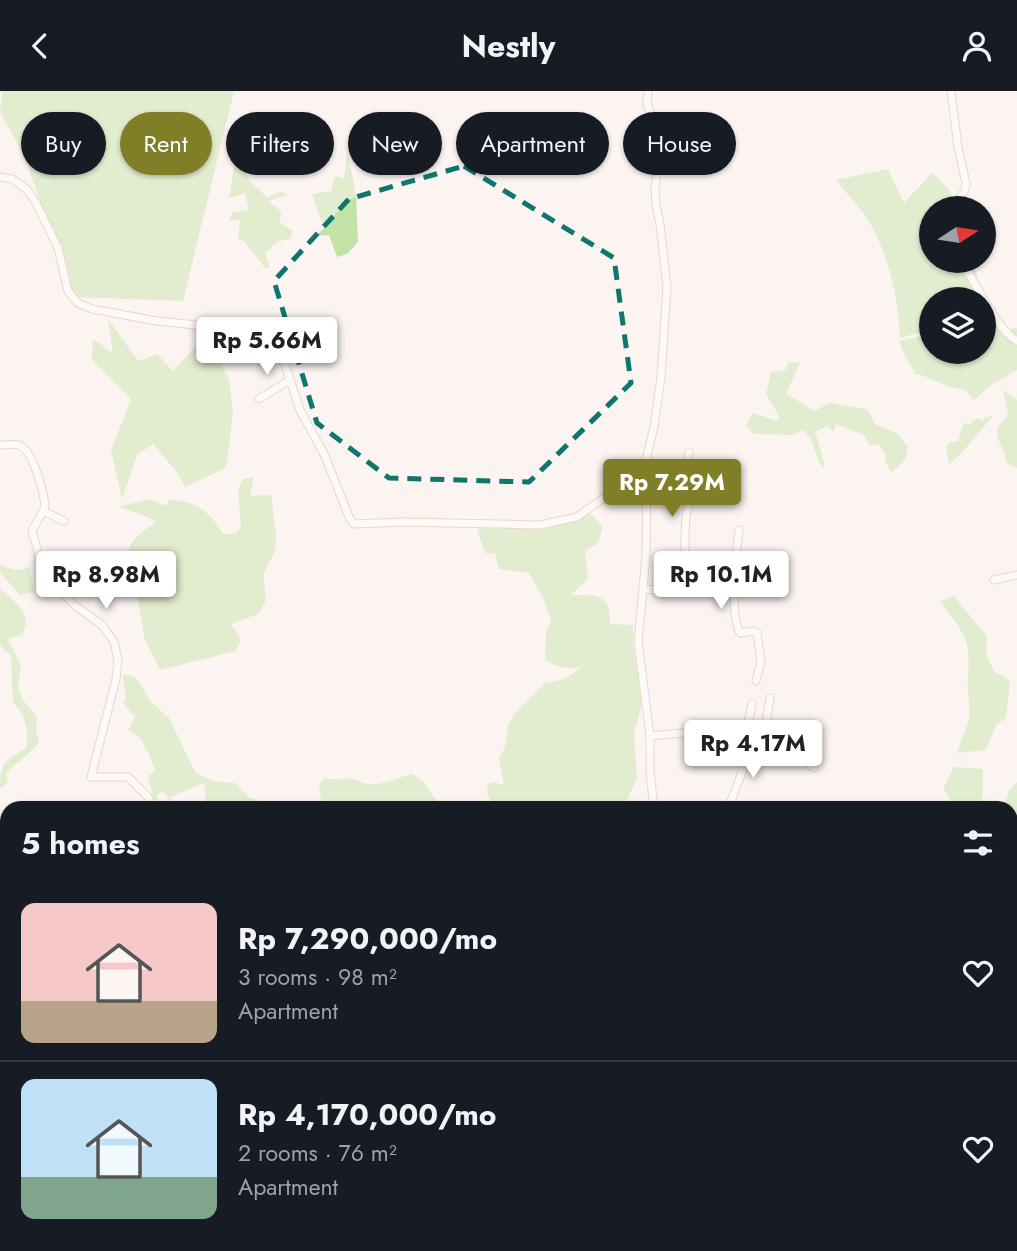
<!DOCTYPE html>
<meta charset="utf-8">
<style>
:root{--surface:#171b24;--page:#242831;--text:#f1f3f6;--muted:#9ea1a6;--line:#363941;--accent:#807f28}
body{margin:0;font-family:Jost,sans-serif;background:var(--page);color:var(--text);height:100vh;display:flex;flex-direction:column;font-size:26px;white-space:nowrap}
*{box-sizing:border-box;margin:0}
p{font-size:23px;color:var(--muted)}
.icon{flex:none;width:38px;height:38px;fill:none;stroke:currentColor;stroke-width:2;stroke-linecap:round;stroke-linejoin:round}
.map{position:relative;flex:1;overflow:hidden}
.side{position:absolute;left:0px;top:710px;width:1018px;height:450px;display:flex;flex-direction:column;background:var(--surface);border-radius:21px 21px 0 0;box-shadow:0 2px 5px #0004}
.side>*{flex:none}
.guide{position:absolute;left:21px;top:21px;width:976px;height:63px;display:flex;gap:14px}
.needle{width:46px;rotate:78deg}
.tools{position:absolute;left:919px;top:105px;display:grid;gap:14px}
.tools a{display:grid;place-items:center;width:77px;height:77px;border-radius:50%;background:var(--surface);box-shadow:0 2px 5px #0004;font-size:35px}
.price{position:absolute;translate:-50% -60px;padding:0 16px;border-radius:7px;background:#fff;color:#222;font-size:23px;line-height:46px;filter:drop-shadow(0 2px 4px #0008)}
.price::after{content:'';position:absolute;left:50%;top:42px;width:21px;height:16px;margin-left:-10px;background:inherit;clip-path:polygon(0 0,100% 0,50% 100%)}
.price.selected{background:var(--accent);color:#fff}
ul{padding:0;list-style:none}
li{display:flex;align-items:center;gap:21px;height:175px;padding:0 21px}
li+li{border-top:2px solid var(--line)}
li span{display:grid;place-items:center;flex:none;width:196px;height:140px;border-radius:14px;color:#555}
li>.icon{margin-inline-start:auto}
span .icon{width:84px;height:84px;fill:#fffc;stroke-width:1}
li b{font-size:30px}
h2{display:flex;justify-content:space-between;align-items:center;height:84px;padding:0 21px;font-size:30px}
.chip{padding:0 24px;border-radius:32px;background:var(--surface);box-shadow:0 2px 5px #0004;font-size:24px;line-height:63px}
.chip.selected{background:var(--accent);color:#fff}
header{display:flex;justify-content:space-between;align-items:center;height:91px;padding:0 21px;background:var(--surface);font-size:32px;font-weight:700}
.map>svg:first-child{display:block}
.green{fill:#c3e2a7}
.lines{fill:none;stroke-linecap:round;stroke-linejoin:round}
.minor-casing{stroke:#d4b39d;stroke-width:9}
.minor{stroke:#fff;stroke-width:7}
.marked{fill:none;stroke:#0f766e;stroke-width:5;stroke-dasharray:14 9;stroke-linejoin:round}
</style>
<header><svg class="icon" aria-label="back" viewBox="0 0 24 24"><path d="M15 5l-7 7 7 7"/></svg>Nestly<svg class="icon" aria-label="person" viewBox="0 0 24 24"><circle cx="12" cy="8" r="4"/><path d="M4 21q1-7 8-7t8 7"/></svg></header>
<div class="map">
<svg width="1017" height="1160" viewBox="0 0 1017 1160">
<rect width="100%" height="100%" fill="#fbf4f0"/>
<g class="green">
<polygon points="3,0 234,0 183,210 72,206 25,66 0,21"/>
<polygon points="347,59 356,104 358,151 347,163 337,166 329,144 316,145 324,137 312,103 331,100 335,85 344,88"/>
<polygon points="236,66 252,93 268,107 280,100 288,104 268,110 282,121 279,131 293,140 290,148 278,150 265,162 270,176 265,177 244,150 238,149 240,129 229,130 233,121 249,119 245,102 229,107"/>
<path d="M888 78 904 112 932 82 949 98 955 117H931V170H972L989 221 984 227V208H931V238L900 247C898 204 889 164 867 127 858 114 846 102 836 89Z"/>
<path d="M1002 227 1008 239 1017 237V279L991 294 974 309 964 298C942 297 934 286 915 283 910 271 902 263 899 250L931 243V261H984V231Z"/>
<polygon points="108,228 138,270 157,263 173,280 196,255 211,255 229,288 233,321 227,372 224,378 185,396 176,380 153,353 137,364 122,408 111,360 131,308 92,269 93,248 113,262"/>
<path d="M800 271 786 303 815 320 829 312 867 318 875 333 898 343 908 356 905 369 892 381 885 371 886 363 878 353 870 355 864 344 836 333 834 341 827 335 815 341 825 373 823 377C813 363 816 350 803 339L792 344 754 343 746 335 753 322 778 330 779 325 766 303 771 281 786 279 788 272Z"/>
<path d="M1003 299 1017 309V377L1007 372C1006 361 995 347 997 338 999 333 1005 328 1008 323Z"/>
<polygon points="993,325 959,365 949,373 946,356 950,351 958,350 964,332 971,333 972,330 977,327 984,330 984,326"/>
<path d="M254 386 250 405 271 404 276 443 275 461 263 483 266 509 258 523 231 533 241 548 236 560 160 579 145 549 129 456 137 445 156 431 146 425 118 416 149 408 166 415 169 409C193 408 212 422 223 443H235L241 436 238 399 243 388Z"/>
<path d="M591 423 603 436 598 452 585 460 588 488 571 504C596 504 611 502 610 533L633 534V554L643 609 634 643 637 688 623 717H495L488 704 487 696 492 691 504 694 499 668 505 656 508 635 516 621 545 592 565 588 582 576C569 579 557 576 545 569L546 543 551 529 543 507 529 482 499 478 495 463 485 462 477 438 554 434Z"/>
<path d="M0 474C13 477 18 483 29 475L34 501 20 504 0 481Z"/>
<path d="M0 497C15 513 34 521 22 544L8 548 21 574 18 596 22 608 37 626 36 639 39 651C30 665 16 670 6 683L8 692 0 697C0 672 5 669 26 657 29 637 26 626 13 611L11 564 0 554Z"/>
<path d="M954 505 987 546 986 562 994 581 1004 585 1010 591 1006 627 996 634 986 659 957 662C960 650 967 639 969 626 971 617 968 609 968 599 967 582 972 562 964 546 959 533 948 522 940 510Z"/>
<path d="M125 583 136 587 152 612 169 627 195 681 212 690 235 692 249 706 265 713 262 717H230L225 711H205V694L201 693 171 706 170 712 166 703 162 701 157 704V710L153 708 148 685 155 680C155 675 142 648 138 645 135 642 131 641 128 639L135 626 123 612 126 608 123 585Z"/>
<polygon points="954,676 983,678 982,716 1004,714 1009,699 1017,691 1017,813 1012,816 1012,718 956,717 943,697"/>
<path d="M412 683 422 689 442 717H331L321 709 319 695 324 687C334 690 343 686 352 688 358 689 363 693 368 693 383 695 398 686 412 683Z"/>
<polygon points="1012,822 1017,822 1017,1011 1012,1013"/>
<polygon points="438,1153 586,1153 589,1160 438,1160"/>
</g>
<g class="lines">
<g class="minor-casing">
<g id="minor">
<polyline points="648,0 647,12 661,53 655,96 656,114 660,133 667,196 661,286 654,336 647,364 646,466 638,550 650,645 650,680 654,718"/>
<polyline points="951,0 958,56 966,92 965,99 954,117"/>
<polyline points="0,86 12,88 21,94 28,100 36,112 58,157 68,200 78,212 92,218 157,230 196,234 264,233 274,240 300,319 325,365 349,426 354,433 403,431 540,434 577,426 619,396 647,388"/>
<path d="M960 170C977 191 995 237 1017 250"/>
<polyline points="259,308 290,289"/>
<path d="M0 354C5 354 12 353 18 354 33 357 44 402 45 416L32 440 40 468 51 489 74 514 102 534 113 549 115 555 118 569 116 588 91 686H128L148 706 154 718"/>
<polyline points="43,420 64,430"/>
<path d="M739 439C736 464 729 521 740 542L753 540 757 542 761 571 756 590"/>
<polyline points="994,489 1017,484"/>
<polyline points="643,498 683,501 698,496 735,498"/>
<path d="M688 499C685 475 684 450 686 426 688 412 695 403 693 388L687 385 686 377 689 361"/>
<polyline points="650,645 704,640 721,646 783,656 814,677"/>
<polyline points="745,648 752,613"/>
<polyline points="763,651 770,607"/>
<polyline points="728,718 754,650"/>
<polyline points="1012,1070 1017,1069"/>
<polyline points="210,1153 216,1160"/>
<polyline points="704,1160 705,1153"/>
</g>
</g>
<use href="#minor" class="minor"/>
</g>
<path d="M0 0H1017V1160H0ZM464 75 614 167 631 292 529 391 389 387 317 332 274 190 349 108Z" fill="#fbf4f0" fill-opacity=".55" fill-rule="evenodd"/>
<path class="marked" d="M464 75 614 167 631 292 529 391 389 387 317 332 274 190 349 108Z"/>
</svg>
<div class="tools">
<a><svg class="needle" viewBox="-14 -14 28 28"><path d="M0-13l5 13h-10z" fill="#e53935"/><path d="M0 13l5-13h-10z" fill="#9ea1a6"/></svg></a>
<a><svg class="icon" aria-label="layers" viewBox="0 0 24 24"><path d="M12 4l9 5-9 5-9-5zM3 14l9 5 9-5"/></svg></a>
</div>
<b class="price" style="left:267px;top:286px">Rp 5.66M</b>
<b class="price selected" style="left:672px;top:428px">Rp 7.29M</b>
<b class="price" style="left:106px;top:520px">Rp 8.98M</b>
<b class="price" style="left:721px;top:520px">Rp 10.1M</b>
<b class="price" style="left:753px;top:689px">Rp 4.17M</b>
<div class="guide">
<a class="chip">Buy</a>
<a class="chip selected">Rent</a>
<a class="chip">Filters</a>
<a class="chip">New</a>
<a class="chip">Apartment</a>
<a class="chip">House</a>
</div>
<section class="side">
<h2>5 homes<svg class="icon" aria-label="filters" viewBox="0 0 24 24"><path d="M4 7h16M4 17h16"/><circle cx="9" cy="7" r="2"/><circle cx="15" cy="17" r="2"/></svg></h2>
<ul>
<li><span style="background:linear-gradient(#f6c9c9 70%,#b9a48a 0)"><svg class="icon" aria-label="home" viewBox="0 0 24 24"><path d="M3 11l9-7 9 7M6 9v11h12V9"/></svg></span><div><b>Rp 7,290,000/mo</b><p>3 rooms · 98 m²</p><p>Apartment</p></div><svg class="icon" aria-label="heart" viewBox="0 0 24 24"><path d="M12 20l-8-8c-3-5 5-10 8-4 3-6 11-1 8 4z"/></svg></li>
<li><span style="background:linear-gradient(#bfe0f5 70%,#7fa58c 0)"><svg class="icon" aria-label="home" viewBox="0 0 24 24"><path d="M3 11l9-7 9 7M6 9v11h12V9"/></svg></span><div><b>Rp 4,170,000/mo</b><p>2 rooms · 76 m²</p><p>Apartment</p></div><svg class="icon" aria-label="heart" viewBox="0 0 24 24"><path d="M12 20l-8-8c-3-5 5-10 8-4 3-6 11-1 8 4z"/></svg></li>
</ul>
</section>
</div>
